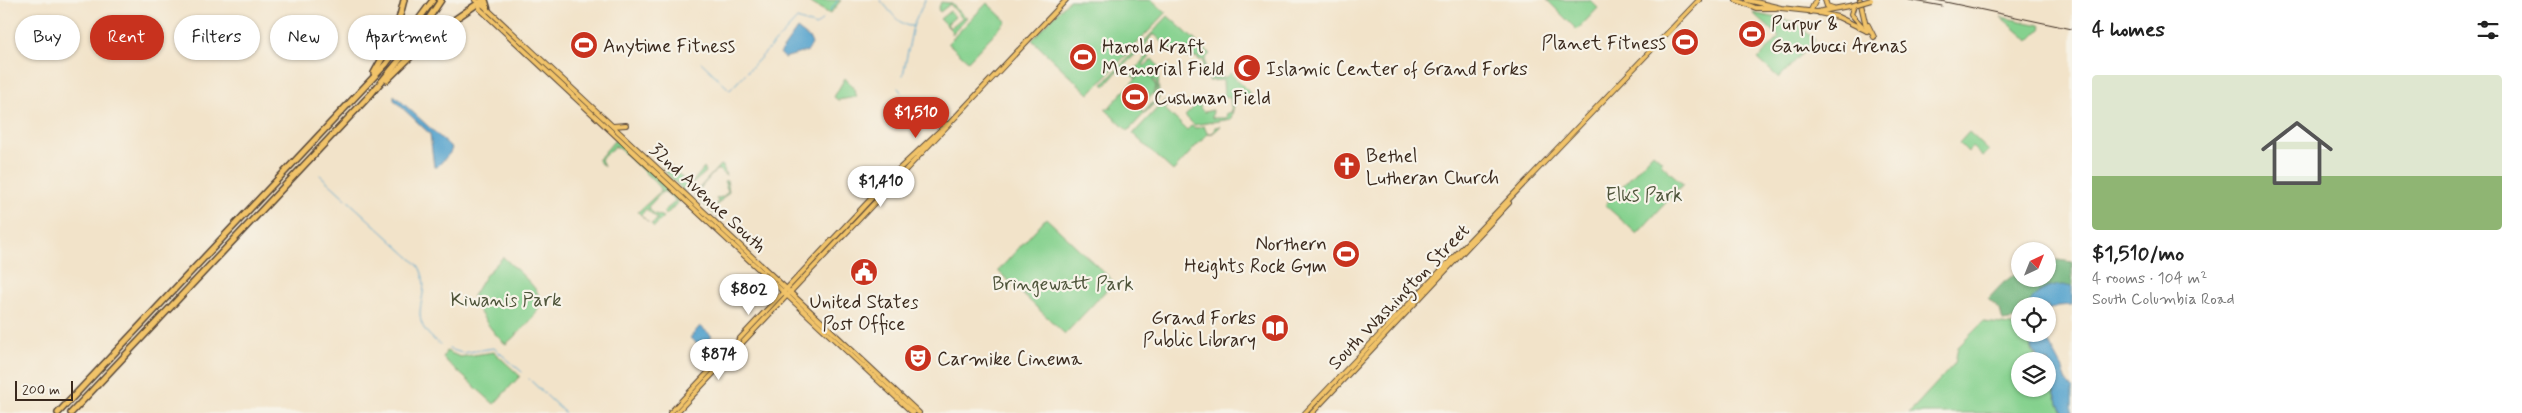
<!DOCTYPE html>
<meta charset="utf-8">
<style>
:root{--surface:#fff;--page:#f6f6f6;--text:#222;--muted:#767676;--line:#e0e0e0;--accent:#c8321e}
body{margin:0;font-family:Mynerve,sans-serif;background:var(--page);color:var(--text);height:100vh;display:flex;flex-direction:column;font-size:19px;white-space:nowrap}
*{box-sizing:border-box;margin:0}
p{font-size:16px;color:var(--muted)}
.icon{flex:none;width:28px;height:28px;fill:none;stroke:currentColor;stroke-width:2;stroke-linecap:round;stroke-linejoin:round}
.map{position:relative;flex:1;overflow:hidden}
.drawer{display:flex;flex-direction:column;background:var(--surface);width:450px}
.drawer>*{flex:none}
.banner{position:absolute;left:15px;top:15px;width:475px;height:45px;display:flex;gap:10px}
.needle{width:32px;rotate:43deg}
.controls{position:absolute;left:2011px;top:242px;display:grid;gap:10px}
.controls a{display:grid;place-items:center;width:45px;height:45px;border-radius:50%;background:var(--surface);box-shadow:0 1px 4px #0004;font-size:25px}
.scale{position:absolute;left:15px;bottom:12px;width:58px;box-sizing:border-box;padding-left:5px;border:2px solid #3b2a1e;border-top:0;font-size:14px;line-height:18px;white-space:nowrap;color:#3b2a1e;-webkit-text-stroke:4px #f7f3e8;paint-order:stroke}
.price{position:absolute;translate:-50% -42px;padding:0 11px;border-radius:18px;background:#fff;color:#222;font-size:16px;line-height:32px;filter:drop-shadow(0 1px 2px #0008)}
.price::after{content:'';position:absolute;left:50%;top:30px;width:15px;height:11px;margin-left:-8px;background:inherit;clip-path:polygon(0 0,100% 0,50% 100%)}
.price.active{background:var(--accent);color:#fff}
ul{padding:0;list-style:none}
li{display:grid;align-content:center;gap:10px;height:265px;padding:0 20px}
li+li{border-top:1px solid var(--line)}
li span{display:grid;place-items:center;height:155px;border-radius:5px;color:#555}
li>.icon{margin-inline-start:auto}
span .icon{width:90px;height:90px;fill:#fffc;stroke-width:1}
li b{font-size:21px}
h2{display:flex;justify-content:space-between;align-items:center;height:60px;padding:0 20px;font-size:21px}
.chip{padding:0 18px;border-radius:22px;background:var(--surface);box-shadow:0 1px 4px #0004;font-size:18px;line-height:45px}
.chip.active{background:var(--accent);color:#fff}
main{display:flex;flex:1;min-height:0}
.map>svg:first-child{display:block}
.green{fill:#85d18e;stroke:#607e56}
.forest{fill:#6cb379;stroke:#546e4c}
.water{fill:#54a3cd;stroke:#486676}
.lines{fill:none;stroke-linecap:round;stroke-linejoin:round}
.stream{stroke:#54a3cd;stroke-width:1}
.major-casing{stroke:#564638;stroke-width:6}
.highway-casing{stroke:#564638;stroke-width:8}
.major{stroke:#f1c369;stroke-width:4}
.highway{stroke:#f1c369;stroke-width:5}
.rail{stroke:#3b2a1e;stroke-width:1}
.major-bridge-casing{stroke:#564638;stroke-width:6;stroke-linecap:butt}
.major-bridge{stroke:#f1c369;stroke-width:4}
.labels{text-anchor:middle;stroke-width:4.5;stroke-linejoin:round;paint-order:stroke}
.poi-label{font-size:19px;fill:#3b2a1e;stroke:#f7f3e8;text-anchor:start}
.park-label{font-size:19px;fill:#4e543a;stroke:#f7f3e8}
.street-label{font-size:19px;fill:#3b2a1e;stroke:#f7f3e8}
</style>
<main>
<div class="map">
<svg width="2072" height="413" viewBox="0 0 2072 413">
<rect width="100%" height="100%" fill="#f7f3e8"/>
<filter id="ink" filterUnits="userSpaceOnUse"><feTurbulence type="fractalNoise" baseFrequency=".02" numOctaves="2"/><feDisplacementMap in="SourceGraphic" scale="10" xChannelSelector="R" yChannelSelector="G"/><feConvolveMatrix kernelMatrix="1 2 1 2 8 2 1 2 1" color-interpolation-filters="sRGB"/></filter>
<filter id="wash" filterUnits="userSpaceOnUse"><feTurbulence type="fractalNoise" baseFrequency=".0096" numOctaves="4" result="noise"/><feDisplacementMap in="SourceGraphic" scale="20" xChannelSelector="R" yChannelSelector="G"/><feGaussianBlur stdDeviation="1.12" result="paint"/><feColorMatrix in="noise" values="0 0 0 0 0 0 0 0 0 0 0 0 0 0 0 0 0 1.4 0 .05"/><feComposite in="paint" operator="in"/></filter>
<g filter="url(#wash)">
<rect width="100%" height="100%" fill="#f2e3c9"/>
<g class="green">
<polygon points="776,0 841,0 830,14 807,1 780,2"/>
<polygon points="1069,0 1152,0 1166,13 1089,94 1032,40"/>
<polygon points="1547,0 1590,0 1598,8 1577,30"/>
<polygon points="941,2 951,3 965,17 967,17 952,34 952,31 940,19 950,11 955,17 947,24 950,28 962,18 950,4 940,12 938,10"/>
<polygon points="987,3 1006,21 968,61 948,43"/>
<polygon points="1753,13 1795,22 1815,40 1779,78 1758,59 1779,37"/>
<polygon points="1168,16 1210,54 1205,59 1206,75 1203,76 1203,60 1198,60 1198,57 1187,58 1187,48 1169,50 1168,47 1155,35 1152,35 1144,47 1141,45"/>
<polygon points="2001,17 2040,25 2042,28 2029,41"/>
<path d="M1138 47 1140 50 1123 66 1132 74 1146 56 1150 57 1143 65 1145 66 1152 59 1158 66 1159 98 1128 131 1105 109 1111 108V105L1142 72 1152 78 1156 87 1153 94 1140 108 1143 113 1157 98 1154 95C1162 81 1151 78 1142 71L1135 78 1121 67 1105 86 1103 84Z"/>
<polygon points="1230,73 1252,95 1236,96 1231,119 1194,125 1185,116 1195,106 1193,102 1201,103 1200,108 1204,112 1213,110 1212,118 1226,118 1227,113 1232,112 1230,98 1224,96 1223,80 1209,81 1209,78 1226,77"/>
<polygon points="845,78 853,86 857,97 838,100 834,97"/>
<polygon points="1164,101 1168,105 1165,109 1187,130 1191,126 1196,128 1204,126 1207,133 1213,133 1215,127 1221,126 1213,133 1207,134 1173,171 1133,134"/>
<polygon points="1969,132 1989,151 1982,157 1972,147 1968,152 1959,143"/>
<polygon points="618,140 679,197 679,201 666,215 663,212 676,201 665,192 662,192 648,207 653,213 663,217 654,227 651,224 657,220 657,218 646,209 641,215 649,223 638,212 660,192 660,187 618,147 615,147 616,145 601,159 604,167 598,160 614,141"/>
<polygon points="1653,153 1661,160 1662,165 1683,184 1637,234 1605,205"/>
<polygon points="665,163 668,163 688,184 691,184 704,168 706,172 684,191 665,172 664,167 669,173 664,166"/>
<polygon points="720,165 723,166 726,176 719,170 716,170 697,192 712,208 718,202 716,198 723,197 728,191 724,181 727,180 729,192 713,209 720,216 718,218 693,195"/>
<polygon points="1046,218 1114,282 1065,334 998,271"/>
<path d="M503 257C547 298 556 300 506 344 496 338 474 307 473 296L485 276Z"/>
<polygon points="1983,322 2020,326 2020,334 2025,334 2037,361 2020,361 2020,389 2048,389 2048,380 2063,413 1909,413 1955,363 1958,347"/>
<polygon points="446,351 460,357 494,352 520,376 494,404 443,358"/>
</g>
<path class="forest" d="M2058 260 2072 262V287C2057 284 2035 293 2027 306H2020V318L2003 321 2000 310 1988 299 2003 283 2020 270V279H2048V262Z"/>
<g class="water">
<polygon points="797,29 810,39 812,44 808,51 784,58 780,53"/>
<polygon points="394,95 452,148 450,153 437,167 434,167 430,134 394,100"/>
<path d="M2063 285 2072 287V305L2058 306 2048 310V306H2027C2036 292 2046 286 2063 285Z"/>
<polygon points="700,326 712,336 702,348 690,338"/>
<polygon points="2025,334 2044,334 2063,369 2067,383 2072,388 2072,413 2063,413 2048,378 2048,361 2039,361"/>
</g>
<g class="lines">
<g class="stream">
<path d="M880 0C889 8 899 28 913 26"/>
<polyline points="830,11 838,0"/>
<polyline points="701,62 730,90 797,19 816,26 823,19"/>
<polyline points="903,75 913,26 925,0"/>
<polyline points="898,88 901,92"/>
<polyline points="906,97 934,123"/>
<path d="M320 175 418 265C437 296 399 316 440 344"/>
<polyline points="449,349 462,353 494,348 522,372"/>
<polyline points="529,379 565,413"/>
</g>
</g>
</g>
<g filter="url(#ink)">
<g class="lines">
<g class="major-casing">
<g id="major">
<polyline points="475,0 483,5 919,413"/>
<polyline points="1736,0 1756,8 1776,8"/>
<polyline points="1747,0 1781,8 1817,12 1854,5"/>
<polyline points="1825,0 1827,6 1833,8"/>
<polyline points="1860,0 1867,31"/>
<polyline points="479,4 480,9 913,413"/>
<polyline points="1854,5 1851,14 1862,26"/>
<polyline points="1810,12 1816,0"/>
<polyline points="1819,13 1838,17 1867,31"/>
<polyline points="1868,25 1874,37"/>
<polyline points="613,126 626,125"/>
<polyline points="670,413 897,171 947,124"/>
<polyline points="676,413 1066,0"/>
<polyline points="1305,413 1699,0"/>
<polyline points="1312,413 1509,203"/>
</g>
</g>
<g class="highway-casing">
<g id="highway">
<polyline points="485,0 488,10"/>
<polyline points="374,73 395,35 404,0"/>
<polyline points="387,80 435,33 483,0"/>
<polyline points="58,413 386,64 433,0"/>
<polyline points="71,413 371,94 407,51 441,0"/>
</g>
</g>
<use href="#major" class="major"/>
<use href="#highway" class="highway"/>
<g class="rail">
<polyline points="1909,0 1942,6"/>
<polyline points="1936,0 2072,29"/>
</g>
<g class="major-bridge-casing">
<polyline id="major-bridge" points="1854,5 1871,0"/>
</g>
<use href="#major-bridge" class="major-bridge"/>
</g>
</g>
<defs>
<g id="stadium-disc" transform="scale(1.4375)"><circle r="9.5" fill="#c8321e" stroke="#f7f3e8"/><path d="M0-5a6.5 5 0 1 0 0 10a6.5 5 0 1 0 0-10ZM-3.5-1.8h7v3.6h-7Z" fill="#fff"/></g>
<g id="mosque-disc" transform="scale(1.4375)"><circle r="9.5" fill="#c8321e" stroke="#f7f3e8"/><path d="M3.5-4.9A6 6 0 1 0 3.5 4.9A5 5 0 1 1 3.5-4.9Z" fill="#fff"/></g>
<g id="church-disc" transform="scale(1.4375)"><circle r="9.5" fill="#c8321e" stroke="#f7f3e8"/><path d="M-1.2-6h2.4v3.5h3.3v2.4h-3.3V6h-2.4V-.1h-3.3v-2.4h3.3Z" fill="#fff"/></g>
<g id="civic-disc" transform="scale(1.4375)"><circle r="9.5" fill="#c8321e" stroke="#f7f3e8"/><path d="M-.6-6.5H3V-4.5H.6V-3L4-1V1h2V6H-6V1h2V-1L-.6-3ZM-1.2 2.5V6h2.4V2.5Z" fill="#fff"/></g>
<g id="library-disc" transform="scale(1.4375)"><circle r="9.5" fill="#c8321e" stroke="#f7f3e8"/><path d="M-6-4Q-3-5.5-.7-3.5V5Q-3 3-6 4ZM6-4Q3-5.5 .7-3.5V5Q3 3 6 4Z" fill="#fff"/></g>
<g id="theatre-disc" transform="scale(1.4375)"><circle r="9.5" fill="#c8321e" stroke="#f7f3e8"/><path d="M-5-5.5Q0-4 5-5.5V0Q5 5 0 6Q-5 5-5 0ZM-3.3-2.5H-1v1.5H-3.3ZM1-2.5H3.3v1.5H1ZM-2.8 1Q0 5.5 2.8 1Z" fill="#fff"/></g>
</defs>
<g fill-rule="evenodd">
<use href="#stadium-disc" x="1752" y="34"/>
<use href="#stadium-disc" x="1685" y="42"/>
<use href="#stadium-disc" x="584" y="45"/>
<use href="#stadium-disc" x="1083" y="57"/>
<use href="#mosque-disc" x="1247" y="68"/>
<use href="#stadium-disc" x="1135" y="97"/>
<use href="#church-disc" x="1347" y="166"/>
<use href="#stadium-disc" x="1346" y="254"/>
<use href="#civic-disc" x="864" y="272"/>
<use href="#library-disc" x="1275" y="328"/>
<use href="#theatre-disc" x="918" y="358"/>
</g>
<g class="labels">
<g class="poi-label">
<text x="1771" y="30">Purpur &amp;<tspan x="1771" dy="22">Gambucci Arenas</tspan></text>
<text x="1666" y="49" text-anchor="end">Planet Fitness</text>
<text x="603" y="52">Anytime Fitness</text>
<text x="1102" y="53">Harold Kraft<tspan x="1102" dy="22">Memorial Field</tspan></text>
<text x="1266" y="75">Islamic Center of Grand Forks</text>
<text x="1154" y="104">Cushman Field</text>
<text x="1366" y="162">Bethel<tspan x="1366" dy="22">Lutheran Church</tspan></text>
<text x="1327" y="250" text-anchor="end">Northern<tspan x="1327" dy="22">Heights Rock Gym</tspan></text>
<text x="864" y="308" text-anchor="middle">United States<tspan x="864" dy="22">Post Office</tspan></text>
<text x="1256" y="324" text-anchor="end">Grand Forks<tspan x="1256" dy="22">Public Library</tspan></text>
<text x="937" y="365">Carmike Cinema</text>
</g>
<g class="park-label">
<text x="1644" y="201">Elks Park</text>
<text x="1063" y="290">Bringewatt Park</text>
<text x="506" y="306">Kiwanis Park</text>
</g>
<g class="street-label">
<text transform="translate(709 197) rotate(43)" y="7">32nd Avenue South</text>
<text transform="translate(1398 296) rotate(-46)" y="7">South Washington Street</text>
</g>
</g>
</svg>
<div class="controls">
<a><svg class="needle" viewBox="-14 -14 28 28"><path d="M0-13l5 13h-10z" fill="#e53935"/><path d="M0 13l5-13h-10z" fill="#767676"/></svg></a>
<a><svg class="icon" aria-label="locate" viewBox="0 0 24 24"><circle cx="12" cy="12" r="6"/><path d="M12 2v4M12 18v4M2 12h4M18 12h4"/></svg></a>
<a><svg class="icon" aria-label="layers" viewBox="0 0 24 24"><path d="M12 4l9 5-9 5-9-5zM3 14l9 5 9-5"/></svg></a>
</div>
<div class="scale">200 m</div>
<b class="price active" style="left:916px;top:139px">$1,510</b>
<b class="price" style="left:881px;top:208px">$1,410</b>
<b class="price" style="left:749px;top:316px">$802</b>
<b class="price" style="left:719px;top:381px">$874</b>
<div class="banner">
<a class="chip">Buy</a>
<a class="chip active">Rent</a>
<a class="chip">Filters</a>
<a class="chip">New</a>
<a class="chip">Apartment</a>
</div>
</div>
<section class="drawer">
<h2>4 homes<svg class="icon" aria-label="filters" viewBox="0 0 24 24"><path d="M4 7h16M4 17h16"/><circle cx="9" cy="7" r="2"/><circle cx="15" cy="17" r="2"/></svg></h2>
<ul>
<li><span style="background:linear-gradient(#dfe7d0 65%,#8fb573 0)"><svg class="icon" aria-label="home" viewBox="0 0 24 24"><path d="M3 11l9-7 9 7M6 9v11h12V9"/></svg></span><div><b>$1,510/mo</b><p>4 rooms · 104 m²</p><p>South Columbia Road</p></div></li>
</ul>
</section>
</main>
